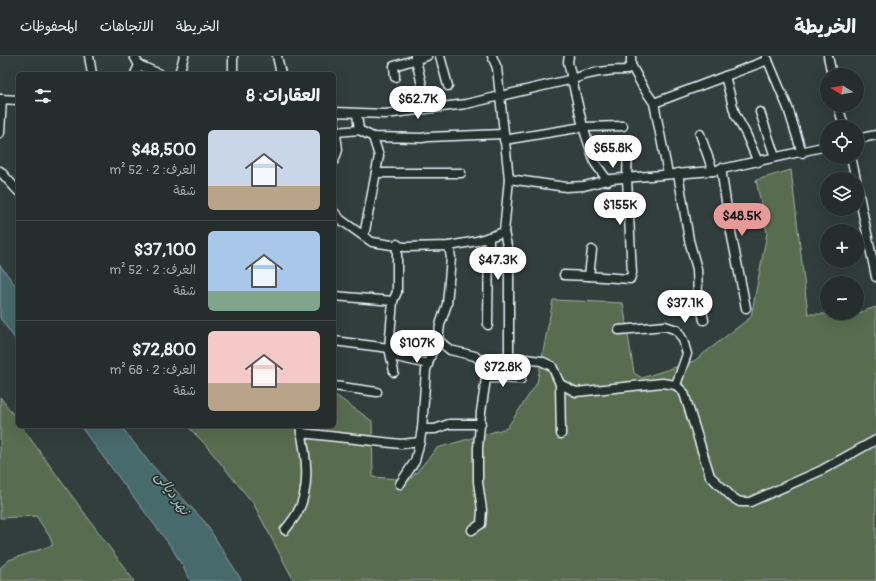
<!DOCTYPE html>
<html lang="ar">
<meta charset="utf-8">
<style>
:root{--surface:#252e2d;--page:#2d3635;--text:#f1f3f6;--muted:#a3a8aa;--line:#424a49;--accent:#e69b98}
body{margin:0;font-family:Pangolin,"Playpen Sans Arabic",sans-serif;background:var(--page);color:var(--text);direction:rtl;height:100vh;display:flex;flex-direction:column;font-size:15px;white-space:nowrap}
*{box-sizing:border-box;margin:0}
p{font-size:13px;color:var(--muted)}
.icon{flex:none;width:22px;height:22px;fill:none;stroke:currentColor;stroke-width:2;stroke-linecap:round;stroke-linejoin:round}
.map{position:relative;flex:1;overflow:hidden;direction:ltr}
.side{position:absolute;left:16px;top:16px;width:320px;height:356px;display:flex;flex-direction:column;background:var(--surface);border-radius:6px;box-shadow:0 4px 16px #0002,0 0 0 1px var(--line);direction:rtl}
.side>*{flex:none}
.needle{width:26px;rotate:281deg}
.buttons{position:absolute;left:820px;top:12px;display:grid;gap:8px}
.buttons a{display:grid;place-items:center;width:44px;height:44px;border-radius:50%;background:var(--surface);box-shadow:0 4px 16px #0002,0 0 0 1px var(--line);font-size:20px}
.price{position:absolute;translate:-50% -34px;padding:0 9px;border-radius:14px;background:#fff;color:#222;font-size:13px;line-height:26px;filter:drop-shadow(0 1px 2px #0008)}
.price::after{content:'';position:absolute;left:50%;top:24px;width:12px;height:9px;margin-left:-6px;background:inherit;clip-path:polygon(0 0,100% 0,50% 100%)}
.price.on{background:var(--accent);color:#111}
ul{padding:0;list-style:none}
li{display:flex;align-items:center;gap:12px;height:100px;padding:0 16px}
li+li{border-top:1px solid var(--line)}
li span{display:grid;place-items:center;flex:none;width:112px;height:80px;border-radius:6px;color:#555}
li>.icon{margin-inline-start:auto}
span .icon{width:48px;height:48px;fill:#fffc;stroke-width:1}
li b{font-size:17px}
h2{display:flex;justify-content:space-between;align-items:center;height:48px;padding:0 16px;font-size:17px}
header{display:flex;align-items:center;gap:24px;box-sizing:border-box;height:56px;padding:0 20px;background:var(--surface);border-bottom:1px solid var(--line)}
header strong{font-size:19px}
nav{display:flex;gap:22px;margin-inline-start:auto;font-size:14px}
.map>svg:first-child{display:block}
.green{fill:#596d50;stroke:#a0afa4}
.water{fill:#476b6d;stroke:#87a1a5}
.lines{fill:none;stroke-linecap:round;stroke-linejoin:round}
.minor-casing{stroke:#e8f1f8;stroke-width:11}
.minor{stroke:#26332d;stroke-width:8}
.labels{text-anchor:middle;stroke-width:3.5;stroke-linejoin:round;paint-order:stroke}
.water-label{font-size:14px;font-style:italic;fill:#a8bbc0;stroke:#26332d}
</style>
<header>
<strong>الخريطة</strong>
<nav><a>الخريطة</a><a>الاتجاهات</a><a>المحفوظات</a></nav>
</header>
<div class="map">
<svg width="876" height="525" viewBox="0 0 876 525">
<rect width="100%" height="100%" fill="#313e3c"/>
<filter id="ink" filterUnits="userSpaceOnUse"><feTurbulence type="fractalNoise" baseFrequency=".025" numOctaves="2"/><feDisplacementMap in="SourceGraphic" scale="8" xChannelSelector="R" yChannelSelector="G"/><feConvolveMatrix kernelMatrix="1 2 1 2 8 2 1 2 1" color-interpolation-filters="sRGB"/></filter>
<g filter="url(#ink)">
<g class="green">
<polygon points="791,114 808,258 855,258 876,251 876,525 294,525 253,447 204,387 187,370 334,370 334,338 372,365 373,421 410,424 437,392 507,372 537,327 553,244 623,247 634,317 642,322 694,305 751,261 767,177 756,124"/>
<polygon points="0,341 18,365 18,370 21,370 134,525 0,525 0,512 9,504 53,489 50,481 36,460 0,462"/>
</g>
<g class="water">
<polygon points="0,209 18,233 18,287 0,262"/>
<polygon points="80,370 121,370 148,405 205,466 242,525 191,525 172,492"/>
</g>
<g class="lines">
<g class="minor-casing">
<g id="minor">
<polyline points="89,0 92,18"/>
<polyline points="134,0 139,9 160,18"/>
<polyline points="277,0 281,18"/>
<polyline points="415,0 422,29"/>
<polyline points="440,0 448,30"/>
<polyline points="492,0 497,12 509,123 566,131 584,130 611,123 713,115 827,90"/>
<polyline points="569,0 568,6 583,71 595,107 608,125"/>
<polyline points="766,0 788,52 802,97"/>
<polyline points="828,0 832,19"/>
<polyline points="631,9 643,31 654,47 668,118"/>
<polyline points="135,18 139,9"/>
<polyline points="179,18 184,0"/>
<polyline points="233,18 233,0"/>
<polyline points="725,20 735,58 746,78 758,106"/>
<polyline points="395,21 394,10 427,0"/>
<polyline points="0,43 18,44"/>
<polyline points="654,47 768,4"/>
<polyline points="838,49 844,71"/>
<path d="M334 56 385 58 466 48 573 23C590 16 607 14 626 14L631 9V0"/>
<polyline points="760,56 775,101"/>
<polyline points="357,58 359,74"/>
<polyline points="334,63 338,94 334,105"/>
<polyline points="336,76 359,74 373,81 422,82 428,81 503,78"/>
<polyline points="0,77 2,43"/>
<polyline points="700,78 713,115"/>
<polyline points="857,83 876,79"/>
<polyline points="504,84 583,71 623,70"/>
<polyline points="851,101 856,123"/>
<polyline points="721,112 729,166 746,252"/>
<polyline points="0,115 18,135"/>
<polyline points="376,117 461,117"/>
<polyline points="678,117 689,184 697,213 698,239 704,264"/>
<polyline points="509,123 504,176 509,199 509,301"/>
<polyline points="857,129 876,221"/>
<polyline points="334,156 341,164 372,186 405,191 449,190 477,185 504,176"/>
<polyline points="364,180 379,100 373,81"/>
<polyline points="592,194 589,220 630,223 632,217 627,123 628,88"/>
<polyline points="564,219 589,220"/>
<polyline points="334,240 393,245"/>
<polyline points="488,269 489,181"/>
<polyline points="619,274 665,270 677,274 683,284 687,298 676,329"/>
<polyline points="438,284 450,294 475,300 484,308 487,316 481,356 478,392 478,426 482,454 481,468 472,474"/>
<polyline points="334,285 389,292"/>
<polyline points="392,300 428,308"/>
<polyline points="480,304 509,301 541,305 552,310 560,328 561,378"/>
<polyline points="394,316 389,292 393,245 397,236 397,188"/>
<polyline points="486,322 521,323"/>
<polyline points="560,328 576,336 662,327 676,329 684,337 710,420 733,442 740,446 750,446 820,415 876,384"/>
<polyline points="334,330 377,336"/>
<polyline points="422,373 435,373 449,368 481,368"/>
<polyline points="301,377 401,388 420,386"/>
<polyline points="400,428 415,405 419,389 422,373 426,314 433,292 438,284 440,269 447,248 451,202 449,190"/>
<path d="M285 474C289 469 293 464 296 459 312 433 306 398 300 370"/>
</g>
</g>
<use href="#minor" class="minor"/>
</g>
</g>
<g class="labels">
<g class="water-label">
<text transform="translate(173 437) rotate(55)" y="5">نهر ديالى</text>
</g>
</g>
</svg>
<div class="buttons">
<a><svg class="needle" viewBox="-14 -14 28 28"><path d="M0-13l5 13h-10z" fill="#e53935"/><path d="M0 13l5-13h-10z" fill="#a3a8aa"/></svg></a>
<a><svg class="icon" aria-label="locate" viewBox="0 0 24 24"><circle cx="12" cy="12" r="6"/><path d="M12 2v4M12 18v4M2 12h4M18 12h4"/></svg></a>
<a><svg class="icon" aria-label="layers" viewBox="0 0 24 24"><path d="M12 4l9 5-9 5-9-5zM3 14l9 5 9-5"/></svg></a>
<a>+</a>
<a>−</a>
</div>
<b class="price" style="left:418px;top:64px">$62.7K</b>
<b class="price" style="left:613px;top:113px">$65.8K</b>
<b class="price" style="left:620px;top:170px">$155K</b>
<b class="price on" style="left:742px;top:181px">$48.5K</b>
<b class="price" style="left:498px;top:225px">$47.3K</b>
<b class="price" style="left:685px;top:268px">$37.1K</b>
<b class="price" style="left:417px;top:308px">$107K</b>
<b class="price" style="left:503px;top:332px">$72.8K</b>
<section class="side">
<h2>العقارات: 8<svg class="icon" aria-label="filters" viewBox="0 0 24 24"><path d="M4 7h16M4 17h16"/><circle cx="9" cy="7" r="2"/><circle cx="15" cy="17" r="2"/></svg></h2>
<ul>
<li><span style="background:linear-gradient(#c9d6e8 70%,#b9a48a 0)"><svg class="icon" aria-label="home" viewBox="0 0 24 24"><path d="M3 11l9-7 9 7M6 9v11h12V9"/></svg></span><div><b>$48,500</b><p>الغرف: 2 · 52 m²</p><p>شقة</p></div></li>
<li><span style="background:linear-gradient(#a9c7e8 75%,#7fa58c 0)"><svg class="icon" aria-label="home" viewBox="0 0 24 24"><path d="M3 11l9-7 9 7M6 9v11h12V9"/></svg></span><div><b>$37,100</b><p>الغرف: 2 · 52 m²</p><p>شقة</p></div></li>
<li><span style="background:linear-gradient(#f6c9c9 65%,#b9a48a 0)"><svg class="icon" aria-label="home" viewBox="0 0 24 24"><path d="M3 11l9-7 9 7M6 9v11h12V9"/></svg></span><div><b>$72,800</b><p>الغرف: 2 · 68 m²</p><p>شقة</p></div></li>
</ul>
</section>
</div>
